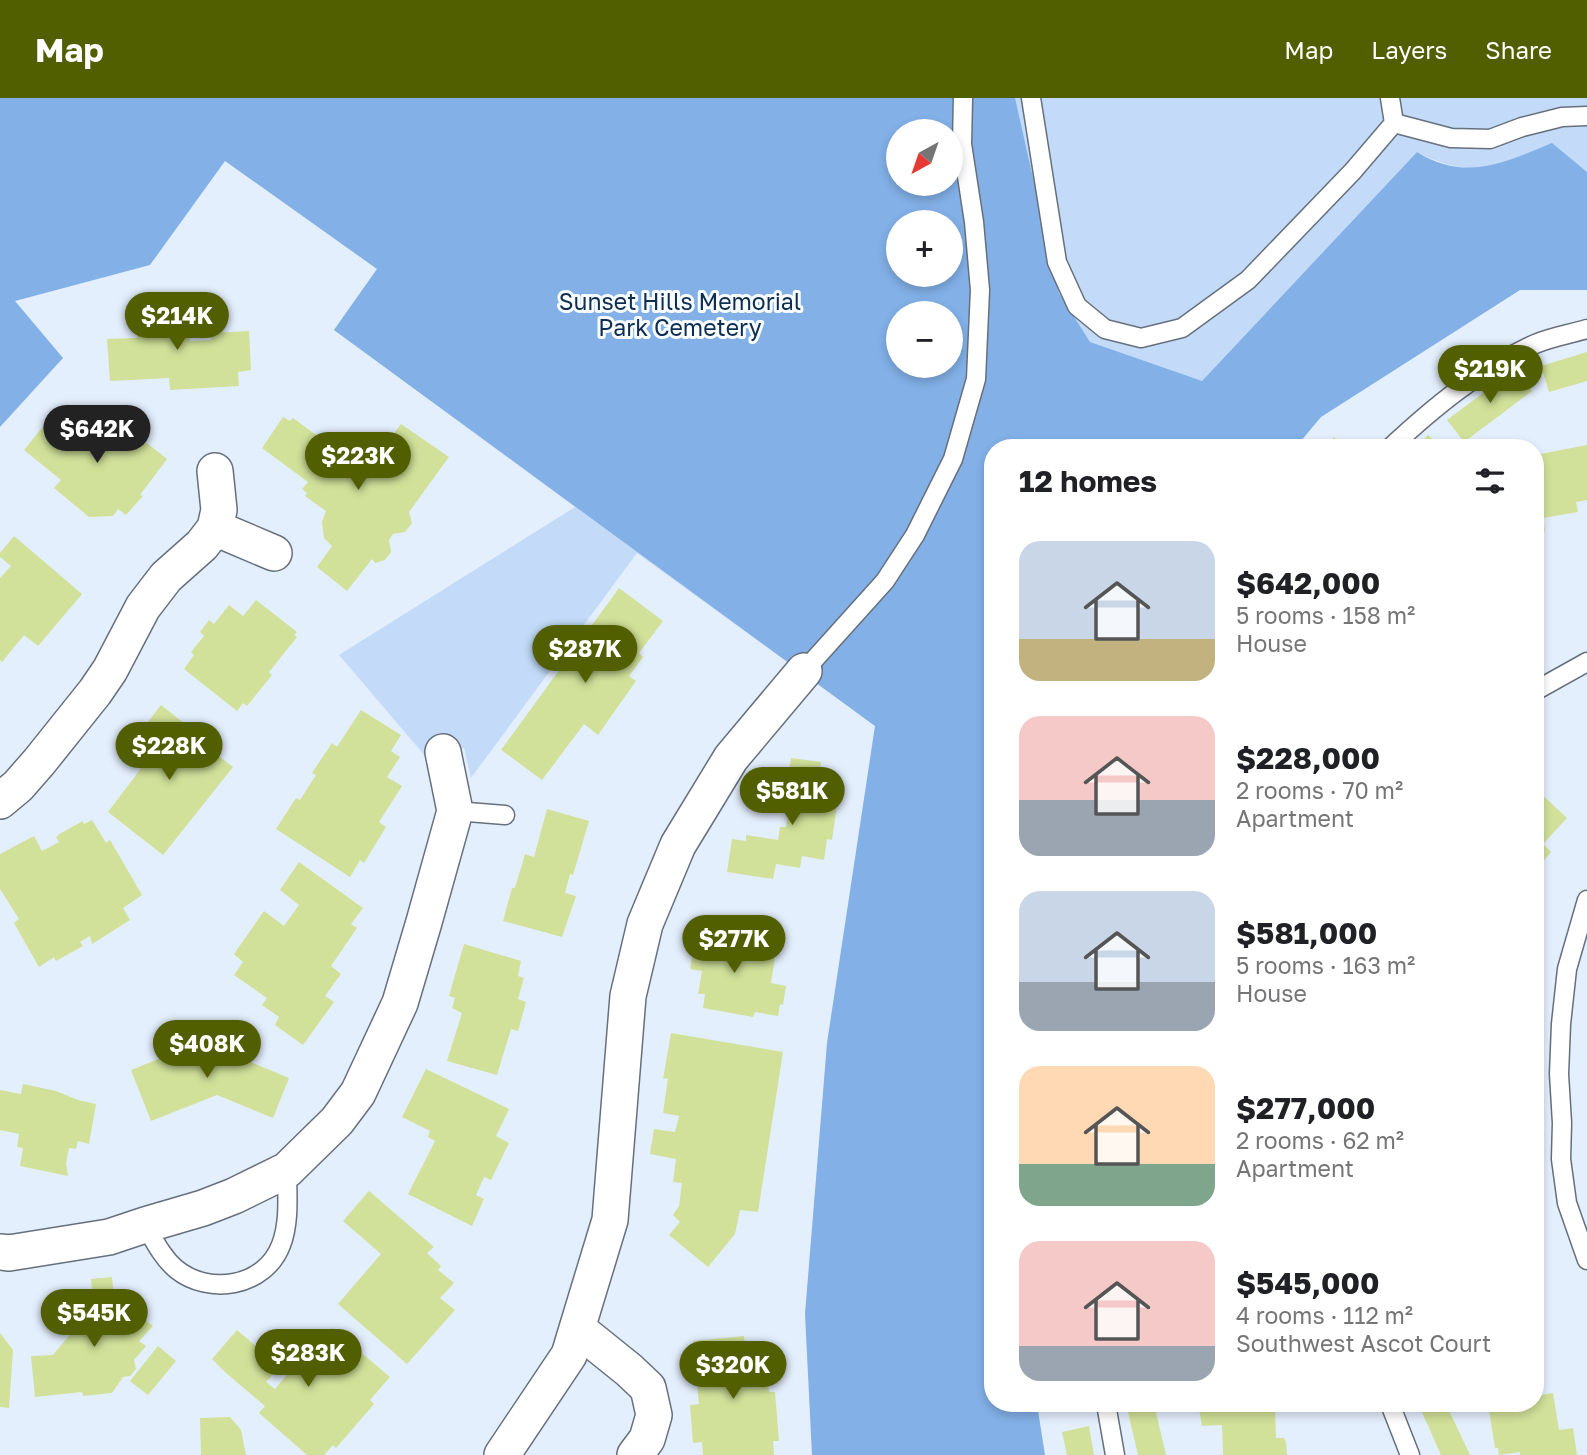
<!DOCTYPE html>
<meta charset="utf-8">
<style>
:root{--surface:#fff;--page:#f2f2f2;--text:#202124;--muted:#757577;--accent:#515f00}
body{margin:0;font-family:"Golos Text",sans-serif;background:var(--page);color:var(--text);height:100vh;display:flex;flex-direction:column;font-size:26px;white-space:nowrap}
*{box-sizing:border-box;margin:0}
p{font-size:23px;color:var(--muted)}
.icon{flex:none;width:38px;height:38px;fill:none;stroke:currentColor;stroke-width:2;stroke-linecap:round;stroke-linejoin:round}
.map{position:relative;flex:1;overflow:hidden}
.side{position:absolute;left:984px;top:341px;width:560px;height:973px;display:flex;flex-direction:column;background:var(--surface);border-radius:28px;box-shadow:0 4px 10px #0003}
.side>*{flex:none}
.needle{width:46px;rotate:220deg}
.tools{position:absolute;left:886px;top:21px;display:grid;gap:14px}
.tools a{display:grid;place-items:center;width:77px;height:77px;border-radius:50%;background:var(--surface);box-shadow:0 4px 10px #0003;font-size:35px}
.price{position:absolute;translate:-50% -60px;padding:0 16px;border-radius:24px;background:var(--accent);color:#fff;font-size:23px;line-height:46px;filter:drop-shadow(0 2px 4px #0008)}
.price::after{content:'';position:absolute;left:50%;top:42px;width:21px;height:16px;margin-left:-10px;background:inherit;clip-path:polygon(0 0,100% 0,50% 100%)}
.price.active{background:#222;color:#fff}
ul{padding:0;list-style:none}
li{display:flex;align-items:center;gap:21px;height:175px;padding:0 35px}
li span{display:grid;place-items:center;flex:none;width:196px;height:140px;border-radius:21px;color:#555}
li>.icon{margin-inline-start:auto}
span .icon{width:84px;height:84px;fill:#fffc;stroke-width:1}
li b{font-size:30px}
h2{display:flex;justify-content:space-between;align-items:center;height:84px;padding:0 35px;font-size:30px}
header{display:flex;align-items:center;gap:42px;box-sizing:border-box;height:98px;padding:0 35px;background:var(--accent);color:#fff}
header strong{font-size:33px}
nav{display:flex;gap:38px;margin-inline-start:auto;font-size:24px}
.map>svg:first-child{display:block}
.green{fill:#c3dbf9;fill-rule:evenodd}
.forest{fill:#82b0e7;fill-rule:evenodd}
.building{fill:#d1e199}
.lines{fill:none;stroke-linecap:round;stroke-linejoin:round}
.lane-casing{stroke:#66707c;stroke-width:21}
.street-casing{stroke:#66707c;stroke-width:38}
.lane{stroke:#fff;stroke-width:18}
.street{stroke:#fff;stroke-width:35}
.labels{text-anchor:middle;stroke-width:6;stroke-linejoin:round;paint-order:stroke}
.park-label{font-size:23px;fill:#0d2d51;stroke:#f9fcfe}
</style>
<header>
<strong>Map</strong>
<nav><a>Map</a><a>Layers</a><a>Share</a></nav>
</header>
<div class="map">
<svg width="1587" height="1357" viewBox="0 0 1587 1357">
<rect width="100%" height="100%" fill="#e4effd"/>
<path class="green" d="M442 0H1587V74L1552 46C1498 68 1473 83 1417 54L1139 350H992L875 628 637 455 471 680 464 650 426 659 339 557 575 409 334 232 479 27ZM898 33H950V86H898ZM898 124H950V177H898ZM898 215H950V268H898Z"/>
<path class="forest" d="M0 0H1015L1059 195 1090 244 1202 283 1417 54C1466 84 1504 65 1552 45L1587 74V192H1520L1321 319 1295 350H992V1306H1037L1045 1357H812L805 1216 827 945 875 628 334 232 377 171 225 63 150 167 15 203 63 260 0 329ZM898 33H950V86H898ZM898 124H950V177H898ZM898 215H950V268H898Z"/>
<g class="building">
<polygon points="173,198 176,236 189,236 190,243 211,242 212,235 249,233 251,272 238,274 239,288 170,292 169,280 110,283 107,241 137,240 135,200"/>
<polygon points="1587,254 1587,283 1549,294 1541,268"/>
<polygon points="1515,271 1532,293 1464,344 1447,322"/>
<polygon points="96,317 112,330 119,323 167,361 140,397 143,398 126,417 118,411 113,418 89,419 54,390 61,382 24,352 50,320 72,338"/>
<polygon points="283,319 290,323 293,320 353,364 375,361 401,326 449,359 409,414 412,425 405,434 393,436 389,442 391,454 385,462 375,465 372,461 347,493 317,469 332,448 324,440 322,424 326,413 305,398 307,395 302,391 308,384 262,350"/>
<polygon points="1428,337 1442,350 1416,350"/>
<polygon points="1334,339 1345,350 1323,350"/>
<polygon points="1587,347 1587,402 1576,404 1578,414 1543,420 1545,433 1535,435 1535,357"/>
<polygon points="14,438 82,496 38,548 24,537 2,564 0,562 0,480 11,468 0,459 0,455"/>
<polygon points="619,490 663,523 639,555 643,559 629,578 636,583 598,637 584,626 542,682 501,652"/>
<polygon points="256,502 297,534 294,537 297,539 269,574 272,577 247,608 243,605 237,613 184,571 194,557 191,554 204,538 200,534 209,522 214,526 229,507 243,518"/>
<polygon points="161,607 190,630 187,634 233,669 163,757 108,714 152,656 134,642"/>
<polygon points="361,612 401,637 391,653 400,659 387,679 402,688 379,724 386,729 364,765 360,762 350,779 276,731 296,700 300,702 316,677 312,675 332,645 337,649"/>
<polygon points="791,660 821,664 818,683 834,685 830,706 837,707 832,742 827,741 824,762 802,758 800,770 776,766 773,781 727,774 732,741 746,743 746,737 778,742 780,729 786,729 790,703 785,702"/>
<polygon points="1535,684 1539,688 1536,691 1567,720 1543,746 1551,754 1535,773"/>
<polygon points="547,711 589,723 573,777 570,776 565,795 576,798 562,839 503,823 512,790 515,790 525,756 534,759"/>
<polygon points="92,722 106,745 110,742 142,797 123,810 130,822 92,846 90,838 80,844 83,848 56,863 54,859 39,869 14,825 19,821 0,791 0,756 34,738 42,753 59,744 56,739 61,735 83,723 84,726"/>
<polygon points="299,764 363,810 351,826 357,830 331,868 341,876 325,898 334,904 303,947 275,927 279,919 262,907 267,900 234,877 243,864 234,856 264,813 284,828 299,807 280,792"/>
<polygon points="698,825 733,831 731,846 775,860 771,885 786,888 783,907 780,906 778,918 755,914 753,919 703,910 705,896 698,896 702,873 690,871"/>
<polygon points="464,846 521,863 518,878 524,880 518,901 526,904 518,933 511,931 497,977 447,963 462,915 452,910 455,900 449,898"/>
<polygon points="671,935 783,954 758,1114 740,1112 735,1136 708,1169 669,1137 680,1124 673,1117 679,1108 682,1085 673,1084 676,1061 650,1056 654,1031 675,1034 679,1018 663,1015 668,980 663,981"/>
<polygon points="221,936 231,956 289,980 273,1020 217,997 151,1023 131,972"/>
<polygon points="426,971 509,1011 496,1038 509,1045 491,1082 484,1079 476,1097 484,1101 472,1128 408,1096 435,1043 428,1039 430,1033 402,1019"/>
<polygon points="23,986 56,993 78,1002 96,1006 89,1046 78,1043 76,1051 69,1050 66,1065 68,1078 20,1068 23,1050 17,1049 19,1036 0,1032 0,992 21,996"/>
<polygon points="369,1093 434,1149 427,1155 441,1168 438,1172 454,1185 440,1200 455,1212 407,1266 338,1206 381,1156 343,1123"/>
<polygon points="112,1179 115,1211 122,1204 153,1228 139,1243 146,1248 134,1262 136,1271 130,1278 123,1279 112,1295 83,1298 82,1294 35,1299 31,1258 53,1257 78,1227 72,1223 81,1213 94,1212 91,1181"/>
<polygon points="332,1230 390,1279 370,1302 374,1306 336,1350 333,1347 324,1357 307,1357 259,1315 265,1308 226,1275 212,1261 237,1232 280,1269 266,1284 275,1291 310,1249 313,1252"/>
<polygon points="0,1235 13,1252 9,1310 0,1309"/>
<polygon points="744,1238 747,1263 765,1261 769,1294 775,1294 779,1343 773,1343 774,1357 703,1357 702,1344 693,1345 690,1307 699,1306 693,1243"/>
<polygon points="158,1248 176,1263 148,1297 130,1283"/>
<polygon points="1553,1295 1559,1332 1573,1330 1577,1357 1520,1357 1520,1354 1499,1357 1498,1350 1495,1350 1488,1306 1535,1306 1535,1298"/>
<polygon points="1147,1306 1154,1306 1166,1357 1138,1357 1127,1310"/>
<polygon points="1198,1306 1262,1306 1263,1311 1275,1310 1276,1340 1284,1340 1286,1344 1287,1357 1223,1357 1222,1327 1202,1328"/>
<polygon points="1435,1306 1446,1306 1470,1357 1441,1357 1421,1312"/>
<polygon points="230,1319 241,1332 246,1357 201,1357 200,1320"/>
<polygon points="1089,1328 1094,1357 1067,1357 1062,1334"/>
</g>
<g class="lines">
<g class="lane-casing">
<g id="lane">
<polyline points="1031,0 1057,164 1077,208 1105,231 1141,240 1182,230 1248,182 1353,73 1394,25 1390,0"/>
<polyline points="1394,25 1451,40 1490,41 1522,29 1562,19 1587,18"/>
<path d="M1390 350C1434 309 1480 271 1535 246 1551 239 1570 236 1587 231"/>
<polyline points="804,573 885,483 915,437 953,361 976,281 980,192 974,124 962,46 963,0"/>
<polyline points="1535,593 1587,564"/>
<polyline points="455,713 505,717"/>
<polyline points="1587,802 1567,871 1561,926 1559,976 1562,1025 1561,1061 1567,1105 1587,1162"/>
<path d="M145 1127C154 1142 162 1159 176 1171 209 1198 265 1189 281 1147 290 1124 287 1096 287 1072"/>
<polyline points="1106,1306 1115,1357"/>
<polyline points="1390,1306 1410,1357"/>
</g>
</g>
<g class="street-casing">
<g id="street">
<polyline points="215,430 274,455"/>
<polyline points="0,703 18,688 39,664 95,594 110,572 143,509 166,479 202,447 215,430 219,412 215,373"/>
<polyline points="0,1154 9,1155 109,1139 145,1127 203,1110 234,1098 287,1072 337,1023 358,995 400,905 424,824 455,713 443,654"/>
<polyline points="578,1231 629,1272 648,1290 654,1317 647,1341 635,1357"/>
<polyline points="502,1357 569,1257 610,1122 628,898 645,826 678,747 731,660 804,573"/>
</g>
</g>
<use href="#lane" class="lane"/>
<use href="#street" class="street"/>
</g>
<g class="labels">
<g class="park-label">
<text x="680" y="212">Sunset Hills Memorial<tspan x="680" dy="26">Park Cemetery</tspan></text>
</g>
</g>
</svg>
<div class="tools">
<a><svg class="needle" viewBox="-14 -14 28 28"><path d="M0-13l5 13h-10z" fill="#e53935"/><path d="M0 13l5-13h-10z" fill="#757577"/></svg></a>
<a>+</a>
<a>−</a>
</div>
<b class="price" style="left:177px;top:254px">$214K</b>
<b class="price" style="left:1490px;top:307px">$219K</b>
<b class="price active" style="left:97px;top:367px">$642K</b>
<b class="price" style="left:358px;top:394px">$223K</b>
<b class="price" style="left:585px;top:587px">$287K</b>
<b class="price" style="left:169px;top:684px">$228K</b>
<b class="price" style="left:792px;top:729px">$581K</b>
<b class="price" style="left:734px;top:877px">$277K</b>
<b class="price" style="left:207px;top:982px">$408K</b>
<b class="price" style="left:94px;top:1251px">$545K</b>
<b class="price" style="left:308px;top:1291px">$283K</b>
<b class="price" style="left:733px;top:1303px">$320K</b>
<section class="side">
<h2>12 homes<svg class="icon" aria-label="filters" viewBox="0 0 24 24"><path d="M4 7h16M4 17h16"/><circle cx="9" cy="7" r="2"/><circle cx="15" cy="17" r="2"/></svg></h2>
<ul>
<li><span style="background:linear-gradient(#c9d6e8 70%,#c2b280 0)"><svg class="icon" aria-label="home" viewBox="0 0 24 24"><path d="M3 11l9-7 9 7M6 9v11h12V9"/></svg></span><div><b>$642,000</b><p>5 rooms · 158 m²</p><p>House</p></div></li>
<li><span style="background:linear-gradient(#f6c9c9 60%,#9aa5b1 0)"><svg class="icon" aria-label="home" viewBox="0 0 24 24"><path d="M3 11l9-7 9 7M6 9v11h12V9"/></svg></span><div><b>$228,000</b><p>2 rooms · 70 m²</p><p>Apartment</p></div></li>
<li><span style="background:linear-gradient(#c9d6e8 65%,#9aa5b1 0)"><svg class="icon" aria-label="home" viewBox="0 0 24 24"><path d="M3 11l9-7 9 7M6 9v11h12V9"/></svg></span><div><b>$581,000</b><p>5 rooms · 163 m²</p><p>House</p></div></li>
<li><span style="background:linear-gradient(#ffd9b3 70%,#7fa58c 0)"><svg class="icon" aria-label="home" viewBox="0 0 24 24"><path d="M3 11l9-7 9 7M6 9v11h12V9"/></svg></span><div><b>$277,000</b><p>2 rooms · 62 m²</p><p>Apartment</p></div></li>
<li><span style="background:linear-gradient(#f6c9c9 75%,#9aa5b1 0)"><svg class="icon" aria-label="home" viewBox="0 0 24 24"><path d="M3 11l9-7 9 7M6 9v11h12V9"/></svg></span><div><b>$545,000</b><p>4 rooms · 112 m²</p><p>Southwest Ascot Court</p></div></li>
</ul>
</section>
</div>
